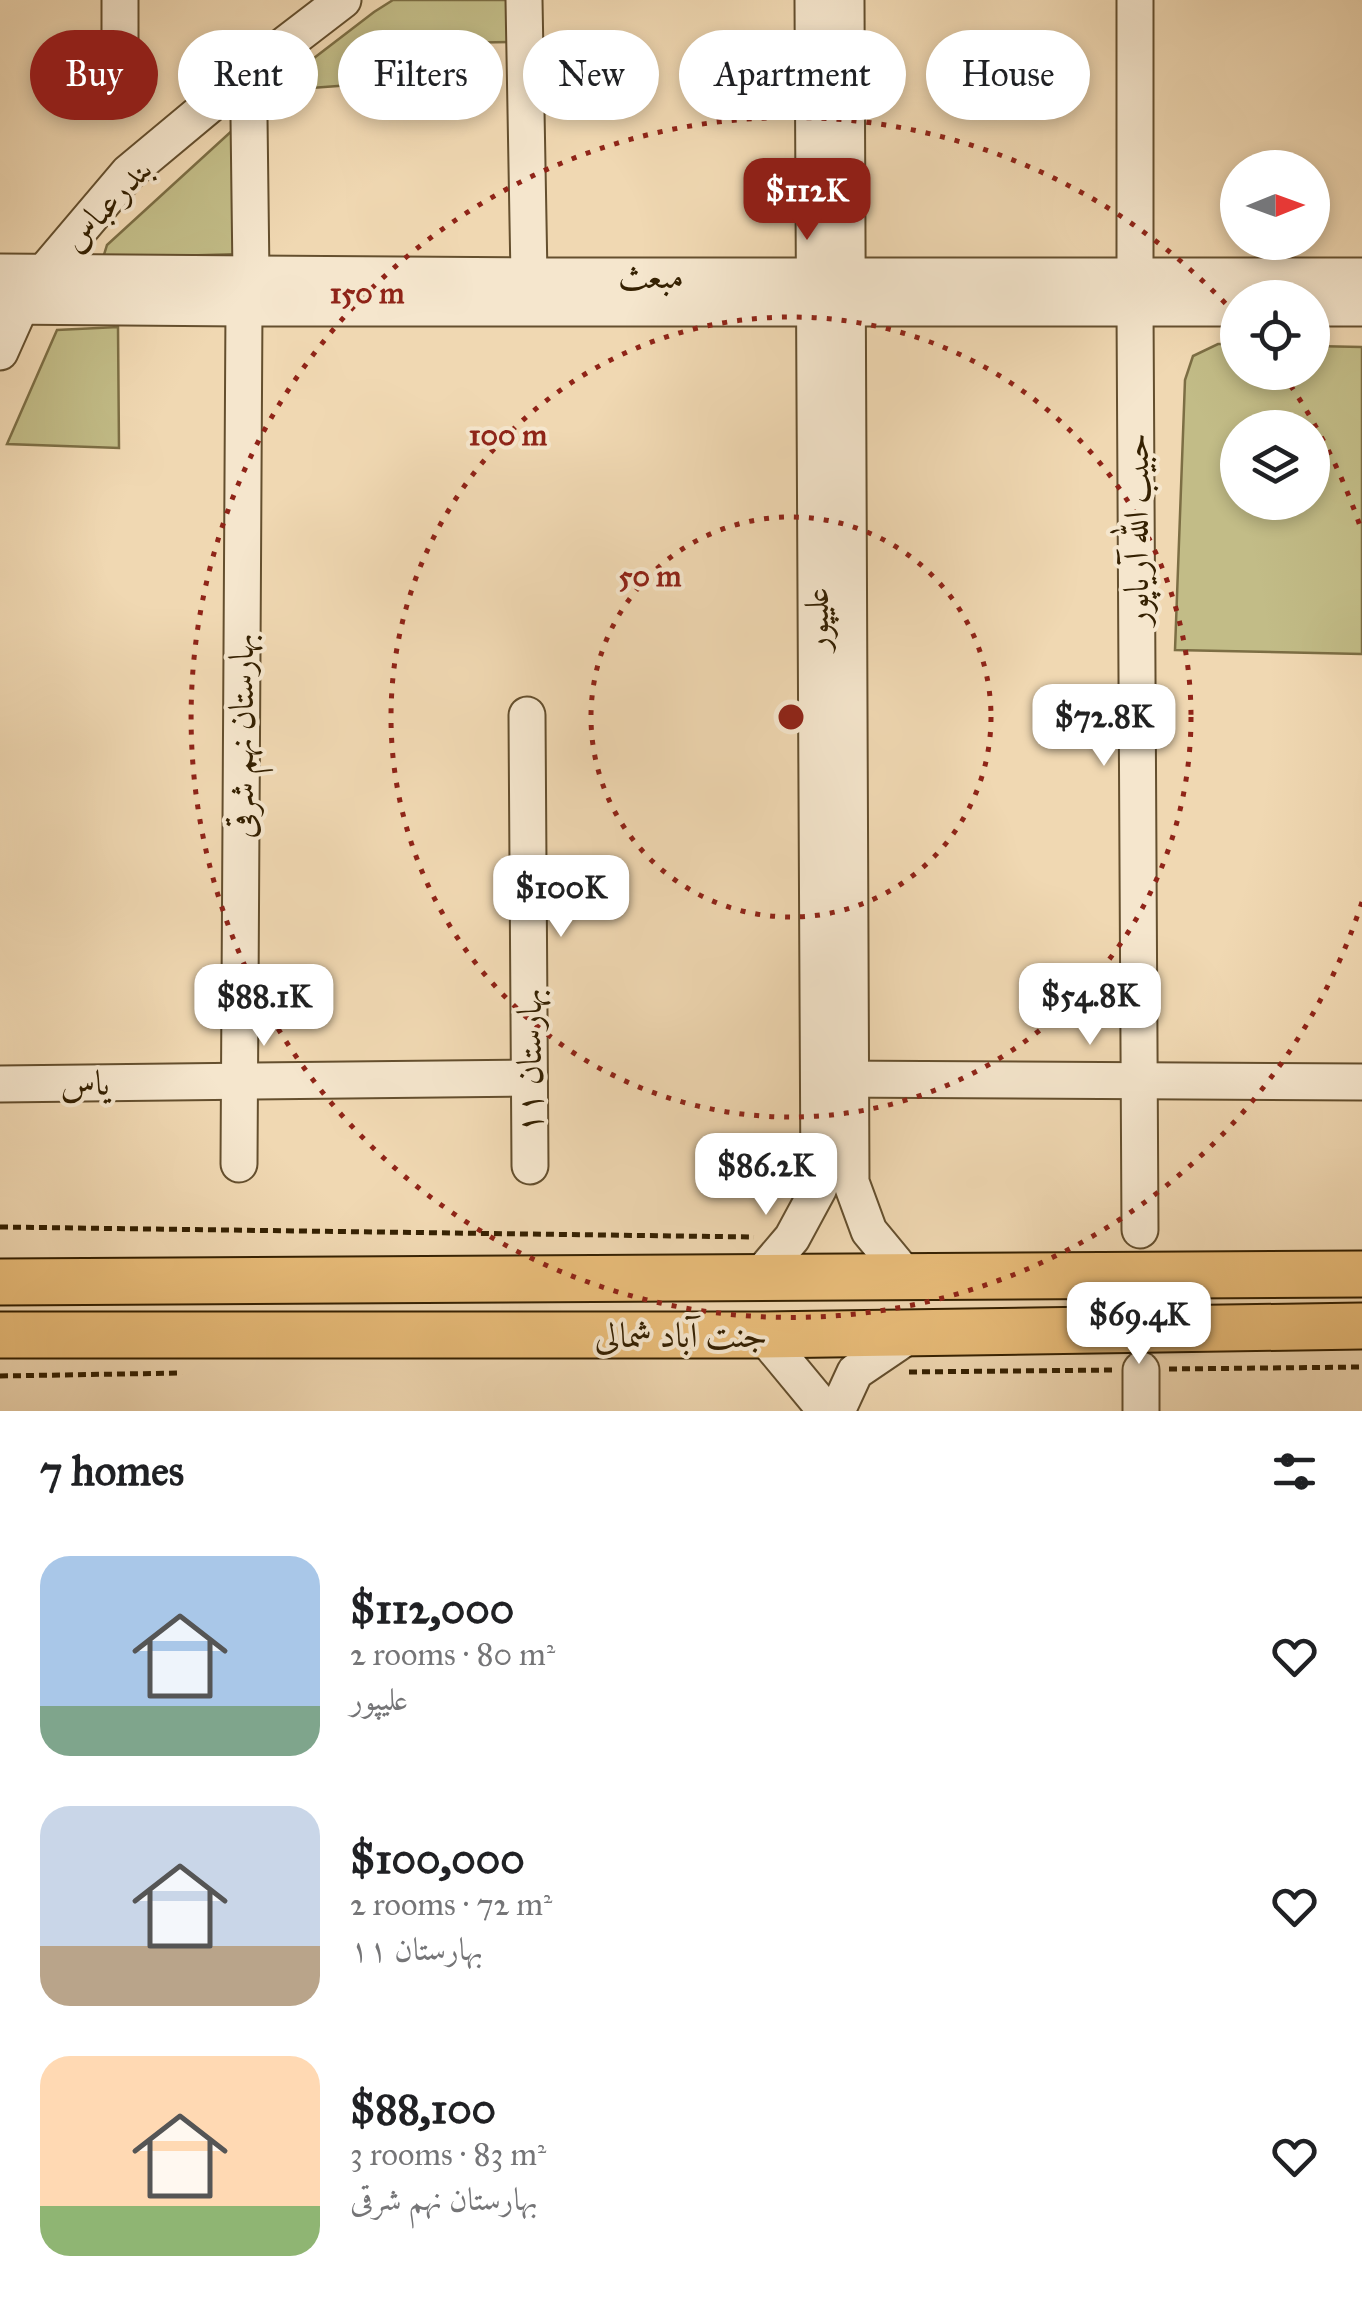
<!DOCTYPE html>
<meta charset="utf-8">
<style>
:root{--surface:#fff;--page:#f2f2f2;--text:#202124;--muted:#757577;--accent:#8f2418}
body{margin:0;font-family:"IM FELL Great Primer",Amiri,serif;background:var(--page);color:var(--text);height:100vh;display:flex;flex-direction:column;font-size:38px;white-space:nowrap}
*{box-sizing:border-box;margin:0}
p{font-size:32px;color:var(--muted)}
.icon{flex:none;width:55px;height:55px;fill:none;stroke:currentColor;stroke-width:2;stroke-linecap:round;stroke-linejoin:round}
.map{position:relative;height:1411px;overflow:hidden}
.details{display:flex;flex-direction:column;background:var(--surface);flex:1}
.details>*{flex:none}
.guide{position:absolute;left:30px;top:30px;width:1302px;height:90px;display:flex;gap:20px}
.needle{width:65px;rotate:89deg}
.buttons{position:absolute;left:1220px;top:150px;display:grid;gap:20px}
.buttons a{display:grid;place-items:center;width:110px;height:110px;border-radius:50%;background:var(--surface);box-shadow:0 5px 15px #0003;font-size:50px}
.price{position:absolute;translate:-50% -85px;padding:0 22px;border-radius:20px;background:#fff;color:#222;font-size:32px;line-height:65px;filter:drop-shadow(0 2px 5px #0008)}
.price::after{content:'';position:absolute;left:50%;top:60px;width:30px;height:22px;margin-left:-15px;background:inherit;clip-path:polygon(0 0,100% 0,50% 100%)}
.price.current{background:var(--accent);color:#fff}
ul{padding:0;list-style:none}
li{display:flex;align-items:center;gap:30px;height:250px;padding:0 40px}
li span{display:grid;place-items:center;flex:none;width:280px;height:200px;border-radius:30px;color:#555}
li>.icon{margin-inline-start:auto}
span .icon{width:120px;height:120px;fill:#fffc;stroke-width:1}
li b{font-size:42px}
h2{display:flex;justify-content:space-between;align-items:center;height:120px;padding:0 40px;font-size:42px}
.tag{padding:0 35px;border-radius:45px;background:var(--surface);box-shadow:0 5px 15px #0003;font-size:35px;line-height:90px}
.tag.current{background:var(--accent);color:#fff}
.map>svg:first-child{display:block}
.green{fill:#c2bc87;stroke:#7c6e44;stroke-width:2.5;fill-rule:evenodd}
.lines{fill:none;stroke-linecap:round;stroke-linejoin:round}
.minor-casing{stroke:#644f2e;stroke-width:39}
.major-casing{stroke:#352102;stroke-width:49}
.path{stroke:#352102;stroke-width:5;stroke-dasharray:8 5;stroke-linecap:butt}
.minor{stroke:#f5e6cd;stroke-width:35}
.major{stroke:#e8bc79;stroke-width:45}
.ring{fill:none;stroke:#8f2418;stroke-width:5;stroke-dasharray:5 10}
.labels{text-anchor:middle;stroke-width:8;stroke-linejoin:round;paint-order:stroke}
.street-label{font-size:35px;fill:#352102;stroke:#f5e6cd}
.centre{fill:#8f2418;stroke:#f5e6cd;stroke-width:5}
.ring-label{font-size:30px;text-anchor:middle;font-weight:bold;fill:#8f2418;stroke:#f5e6cd;stroke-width:8;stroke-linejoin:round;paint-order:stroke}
</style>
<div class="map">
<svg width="1362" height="1411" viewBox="0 0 1362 1411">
<rect width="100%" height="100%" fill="#f0d8b2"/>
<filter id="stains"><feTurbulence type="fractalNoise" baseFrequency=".002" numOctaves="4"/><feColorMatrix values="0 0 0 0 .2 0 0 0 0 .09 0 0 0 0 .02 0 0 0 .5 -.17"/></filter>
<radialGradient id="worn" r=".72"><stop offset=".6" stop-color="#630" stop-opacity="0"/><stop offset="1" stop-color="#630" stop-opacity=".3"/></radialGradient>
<g class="green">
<polygon points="393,0 514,0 516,42 396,44 391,82 271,91 374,12"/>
<polygon points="236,127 241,254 103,258 107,245"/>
<polygon points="118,327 119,448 7,444 57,330"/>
<path d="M1218 344H1237L1238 372H1312L1313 346 1362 347V654L1175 650 1185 380 1193 356ZM1238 428H1312V502H1238Z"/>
</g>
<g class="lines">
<g class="minor-casing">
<g id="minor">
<polyline points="524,0 529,276"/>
<polyline points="846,0 851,1182 869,1231 907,1277"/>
<polyline points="120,42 120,0"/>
<polyline points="0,272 529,276 1362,276"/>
<polyline points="1135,276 1135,0"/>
<polyline points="0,306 244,308 1238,308"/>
<polyline points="1135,308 1140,1230"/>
<polyline points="1312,308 1362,308"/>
<polyline points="0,352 21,305 45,271 128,173 248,73 343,0"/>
<polyline points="527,715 530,1166"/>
<polyline points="828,1079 1362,1082"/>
<polyline points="0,1084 529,1078"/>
<polyline points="239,1164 244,308 251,275 249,118"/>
<polyline points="758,1278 792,1238 819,1188 813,0"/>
<polyline points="763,1335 826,1411"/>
<polyline points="1141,1370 1141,1411"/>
<polyline points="837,1411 855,1372 914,1332"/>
</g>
</g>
<g class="major-casing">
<g id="major">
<polyline points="0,1282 1362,1274"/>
<polyline points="0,1335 763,1335 1362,1326"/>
</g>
</g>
<g class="path">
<polyline points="0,1227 754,1237"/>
<polyline points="1169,1369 1362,1367"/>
<polyline points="909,1372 1113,1370"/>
<polyline points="0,1376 182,1373"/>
</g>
<use href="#minor" class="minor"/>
<use href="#major" class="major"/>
</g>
<g class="ring">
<circle cx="791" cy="717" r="200"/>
<circle cx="791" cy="717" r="400"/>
<path d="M1362 902A600 600 0 1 1 1237 316M1282 373A600 600 0 0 1 1362 532"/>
</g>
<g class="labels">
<g class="street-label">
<text transform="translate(106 204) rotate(-47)" y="12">بندرعباس</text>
<text x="651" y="288">مبعث</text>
<text transform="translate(1136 529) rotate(-90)" y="12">حبیب الله آریاپور</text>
<text transform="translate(816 619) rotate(-90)" y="12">علیپور</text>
<text transform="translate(241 736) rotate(-90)" y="12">بهارستان نهم شرقی</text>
<text transform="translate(529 1061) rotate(-90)" y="12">بهارستان ۱۱</text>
<text transform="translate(85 1083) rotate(-1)" y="12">یاس</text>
<text x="681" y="1347">جنت آباد شمالی</text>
</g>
</g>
<circle cx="791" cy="717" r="15" class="centre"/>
<g class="ring-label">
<text x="367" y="303">150 m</text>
<text x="508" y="445">100 m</text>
<text x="650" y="586">50 m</text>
</g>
<rect width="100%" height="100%" filter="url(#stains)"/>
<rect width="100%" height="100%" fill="url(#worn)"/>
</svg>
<div class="buttons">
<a><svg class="needle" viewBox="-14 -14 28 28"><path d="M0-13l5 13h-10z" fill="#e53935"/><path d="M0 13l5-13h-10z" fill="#757577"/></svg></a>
<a><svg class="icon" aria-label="locate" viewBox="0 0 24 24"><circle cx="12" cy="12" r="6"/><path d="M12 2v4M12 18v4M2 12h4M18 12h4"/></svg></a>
<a><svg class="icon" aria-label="layers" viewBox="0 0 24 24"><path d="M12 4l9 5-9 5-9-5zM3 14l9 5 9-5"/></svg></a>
</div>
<b class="price current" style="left:807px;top:243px">$112K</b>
<b class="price" style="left:1104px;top:769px">$72.8K</b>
<b class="price" style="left:561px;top:940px">$100K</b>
<b class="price" style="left:1090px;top:1048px">$54.8K</b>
<b class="price" style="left:264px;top:1049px">$88.1K</b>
<b class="price" style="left:766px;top:1218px">$86.2K</b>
<b class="price" style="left:1139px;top:1367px">$69.4K</b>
<div class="guide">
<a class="tag current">Buy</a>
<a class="tag">Rent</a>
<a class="tag">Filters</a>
<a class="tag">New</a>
<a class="tag">Apartment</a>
<a class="tag">House</a>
</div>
</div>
<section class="details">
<h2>7 homes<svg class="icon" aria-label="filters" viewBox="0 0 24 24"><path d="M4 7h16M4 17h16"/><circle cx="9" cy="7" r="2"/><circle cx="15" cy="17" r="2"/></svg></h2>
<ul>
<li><span style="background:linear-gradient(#a9c7e8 75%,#7fa58c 0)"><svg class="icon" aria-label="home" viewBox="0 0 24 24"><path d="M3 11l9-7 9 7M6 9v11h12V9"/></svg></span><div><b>$112,000</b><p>2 rooms · 80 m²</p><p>علیپور</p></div><svg class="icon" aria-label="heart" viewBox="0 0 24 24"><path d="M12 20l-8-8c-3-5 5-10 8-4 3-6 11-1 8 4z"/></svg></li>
<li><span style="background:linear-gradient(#c9d6e8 70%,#b9a48a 0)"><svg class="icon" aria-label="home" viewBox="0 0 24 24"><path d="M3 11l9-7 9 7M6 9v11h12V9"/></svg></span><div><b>$100,000</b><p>2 rooms · 72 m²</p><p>بهارستان ۱۱</p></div><svg class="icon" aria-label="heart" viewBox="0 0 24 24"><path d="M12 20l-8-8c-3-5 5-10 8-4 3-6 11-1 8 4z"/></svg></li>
<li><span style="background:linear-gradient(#ffd9b3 75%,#8fb573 0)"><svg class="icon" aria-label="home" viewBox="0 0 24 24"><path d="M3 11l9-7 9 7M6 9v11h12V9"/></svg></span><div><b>$88,100</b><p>3 rooms · 83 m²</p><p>بهارستان نهم شرقی</p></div><svg class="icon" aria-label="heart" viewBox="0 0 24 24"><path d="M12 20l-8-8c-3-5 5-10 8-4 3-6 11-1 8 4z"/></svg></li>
</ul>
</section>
